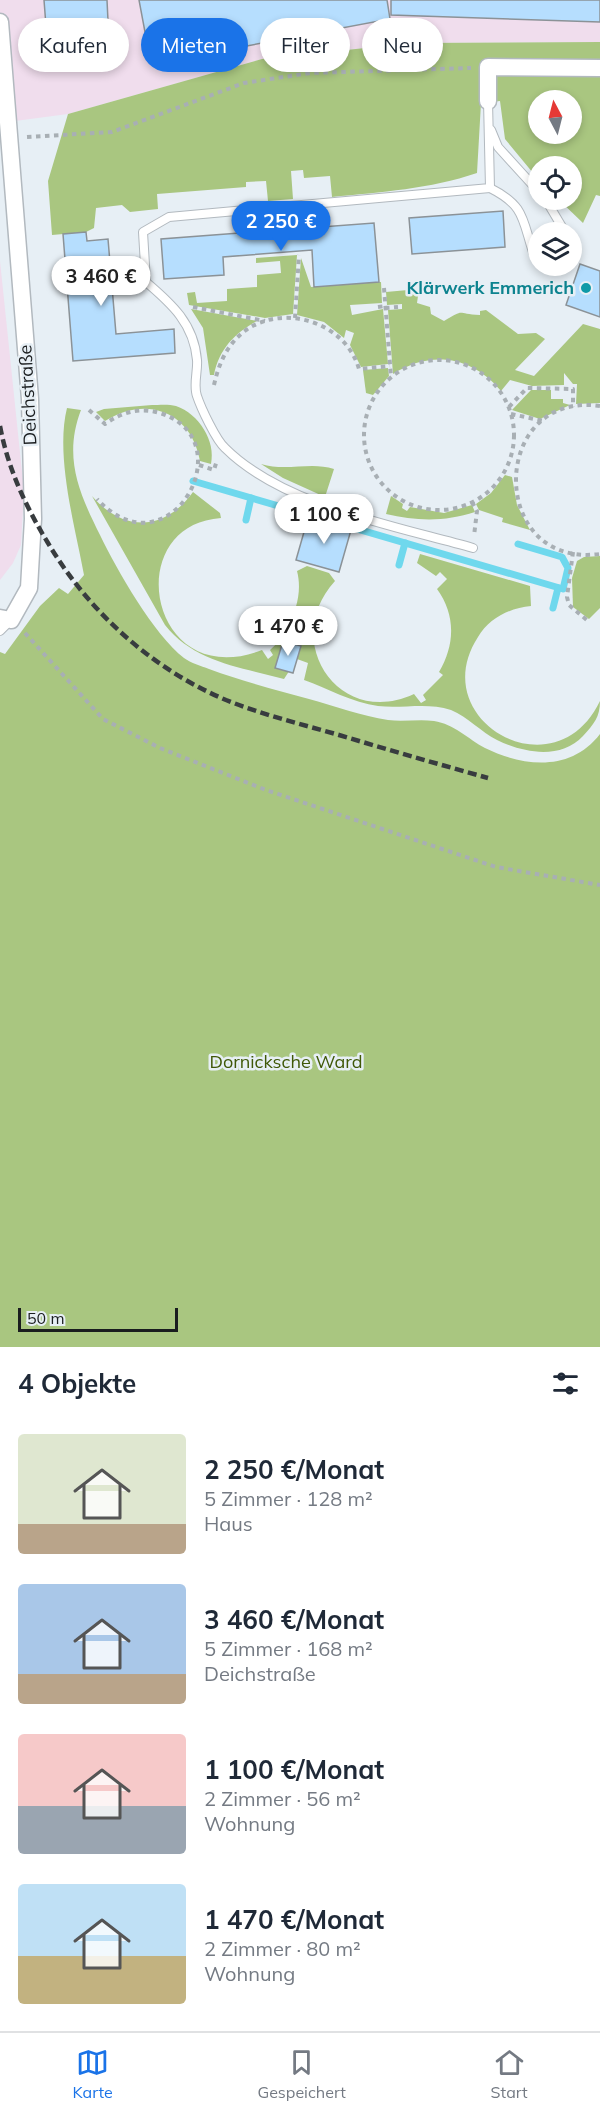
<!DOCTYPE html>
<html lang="de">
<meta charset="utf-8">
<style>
:root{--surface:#fff;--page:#f6f6f7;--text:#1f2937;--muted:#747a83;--line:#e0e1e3;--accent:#1a73e8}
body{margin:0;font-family:Mulish,sans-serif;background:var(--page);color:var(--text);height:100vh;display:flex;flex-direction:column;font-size:22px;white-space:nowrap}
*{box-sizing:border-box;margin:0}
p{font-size:20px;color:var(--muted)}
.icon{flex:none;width:33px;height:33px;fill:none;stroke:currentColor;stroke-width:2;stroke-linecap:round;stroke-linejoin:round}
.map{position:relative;height:1347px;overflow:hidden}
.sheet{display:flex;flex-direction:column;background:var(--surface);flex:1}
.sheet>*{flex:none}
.banner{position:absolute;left:18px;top:18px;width:564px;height:54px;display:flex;gap:12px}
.needle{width:39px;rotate:353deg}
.fabs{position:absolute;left:528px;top:90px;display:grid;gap:12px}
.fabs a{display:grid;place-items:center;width:54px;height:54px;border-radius:50%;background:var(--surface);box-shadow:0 3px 9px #0003;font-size:30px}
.scale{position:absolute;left:18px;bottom:15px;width:160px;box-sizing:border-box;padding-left:6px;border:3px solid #1a1d1f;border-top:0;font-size:16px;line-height:21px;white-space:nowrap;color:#1a1d1f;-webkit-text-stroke:4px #e7eff5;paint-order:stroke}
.price{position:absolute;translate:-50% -51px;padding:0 14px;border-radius:21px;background:#fff;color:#222;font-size:20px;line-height:39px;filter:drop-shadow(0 2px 3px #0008)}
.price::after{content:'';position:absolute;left:50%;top:36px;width:18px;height:14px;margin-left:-9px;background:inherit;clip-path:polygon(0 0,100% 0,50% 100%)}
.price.on{background:var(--accent);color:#fff}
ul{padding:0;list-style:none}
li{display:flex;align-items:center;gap:18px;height:150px;padding:0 18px}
li span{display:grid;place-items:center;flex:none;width:168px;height:120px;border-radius:6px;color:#555}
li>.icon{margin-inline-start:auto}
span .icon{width:72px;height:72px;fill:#fffc;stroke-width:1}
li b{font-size:26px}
h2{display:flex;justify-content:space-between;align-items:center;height:72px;padding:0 18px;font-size:26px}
.pill{padding:0 21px;border-radius:27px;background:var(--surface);box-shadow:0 3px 9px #0003;font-size:21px;line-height:54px}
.pill.on{background:var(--accent);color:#fff}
.tabs{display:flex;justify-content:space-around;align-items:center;height:84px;border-top:2px solid var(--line);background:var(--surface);font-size:16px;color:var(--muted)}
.tabs a{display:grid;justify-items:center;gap:3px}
.tabs .on{color:var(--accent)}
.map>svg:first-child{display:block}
.industrial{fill:#f0dded}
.green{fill:#a9c680;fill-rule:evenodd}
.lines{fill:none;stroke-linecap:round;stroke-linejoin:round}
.stream{stroke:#6fd8ed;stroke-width:7}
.building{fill:#b6defe;stroke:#8b9297;stroke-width:1.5}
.lane-casing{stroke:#b2b9bf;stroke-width:10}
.street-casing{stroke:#b2b9bf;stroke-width:19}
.path{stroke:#a8afb4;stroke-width:4;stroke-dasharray:4.5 4.5;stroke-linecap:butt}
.lane{stroke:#fff;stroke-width:8}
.street{stroke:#fff;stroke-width:16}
.rail{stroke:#383c3f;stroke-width:4.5;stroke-dasharray:9 4.5;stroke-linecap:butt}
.culture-dot{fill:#0f9aa8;stroke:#e7eff5;stroke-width:2}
.labels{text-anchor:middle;stroke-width:5;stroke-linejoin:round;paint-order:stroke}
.culture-label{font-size:18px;font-weight:bold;fill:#0d838f;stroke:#e7eff5;text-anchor:end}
.street-label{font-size:18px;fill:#1a1d1f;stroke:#e7eff5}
.park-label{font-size:18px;fill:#3f5807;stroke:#e7eff5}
</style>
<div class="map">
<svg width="600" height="1347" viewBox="0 0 600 1347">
<rect width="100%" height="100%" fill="#e7eff5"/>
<g class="industrial">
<polygon points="0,0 600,0 600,42 412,43 262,59 68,114 0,123"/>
<polygon points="0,261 24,491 21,545 13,563 0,580"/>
</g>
<g class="green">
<path d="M600 42V196L596 195 583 223 559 200H572V166H538V179L505 139 500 101 481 103 477 173C430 189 381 192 332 197L330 176 304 178 303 170 291 171 293 199 268 201 266 181 246 182V187L157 194 158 209 130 212 122 205 96 208 94 228 86 232 52 235 48 181 68 114 262 59 412 43ZM538 100H572V134H538Z"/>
<polygon points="297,255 293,314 265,318 189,305 187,293 195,292 197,303 227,301 227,289 257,287 257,275 281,273 280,261 256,263 256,258"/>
<polygon points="301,258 311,287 381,282 382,303 350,305 352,315 383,309 388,364 361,367 350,345 354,333 346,330 344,338 324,322 297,315"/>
<path d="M419 289 417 303 430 307 431 314 444 321C466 308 455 314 480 315V311L486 310 518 334 536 333 545 339 515 370 534 376 583 324 600 329V403L576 404 577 384H573L564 373V385L532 386 510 380 501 391C472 356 431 350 393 374L388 310 402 309V304L387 305 386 292Z"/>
<path d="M191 309 257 321C235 333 219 349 214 375H210L203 328Z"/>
<polygon points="388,368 389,376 373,395 366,393 363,370"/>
<polygon points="531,390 551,390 551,399 563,399 563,403 570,405 540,419 512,410"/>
<path d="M152 405C159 405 169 404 176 406 199 414 216 441 211 464L200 461C191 411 146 395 105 421L96 412 104 409Z"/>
<path d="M67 408 81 410C63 457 79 493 100 535 117 570 154 635 184 658 191 663 201 666 209 669 242 681 275 690 309 699 335 706 362 716 388 720 403 722 419 719 434 721 454 724 468 739 485 748 524 767 571 772 600 734V1347H0V652L5 654 40 606 59 588 68 594 84 575C75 526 55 456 67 408Z"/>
<path d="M261 464C287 472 310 461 334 469L325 497 283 478Z"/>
<polygon points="505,475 512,477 517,505 530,530 502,522 503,518 479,510 476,504 491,493"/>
<path d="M193 492 220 513 221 518C119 525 149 694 262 650L268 659 273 655 270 650 291 630 287 627C297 610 302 590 297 571L307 566 329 573 335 581C280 641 339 729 414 694L421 703 426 700 423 695 443 675 439 672C455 645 456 615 437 589L447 579 440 572 436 576 417 563 420 554 530 586 531 606C510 608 489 618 478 637 424 720 555 795 600 701 600 717 594 724 583 736 561 760 523 753 497 740 481 732 468 717 451 710 427 702 402 709 378 706 353 703 327 688 304 680L308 663 297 659 284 679C240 667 194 662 165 625L92 496C124 533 165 531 193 492Z"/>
<path d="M391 496 403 504 402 508 407 511 410 507 444 513 472 505 475 512C445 522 416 521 386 514Z"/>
<polygon points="600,556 600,608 589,619 573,607 572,578 577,561 584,557"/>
</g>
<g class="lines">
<g class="stream">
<polyline points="193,481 563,589 568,568 562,557 518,544"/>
<polyline points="246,520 251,498"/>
<polyline points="399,565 405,543"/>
<polyline points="553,608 558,588"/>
</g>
</g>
<g class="building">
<polygon points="44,0 107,0 108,21 46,26"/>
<polygon points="139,0 387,0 390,19 151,64"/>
<polygon points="391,0 600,0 600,22 391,15"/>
<polygon points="503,211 505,247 412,254 409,218"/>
<polygon points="374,223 379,282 314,287 312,250 223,257 224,275 164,279 161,239"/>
<polygon points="86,232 87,241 108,239 116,334 174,329 175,353 73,361 63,234"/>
<polygon points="580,264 600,271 600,317 566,305"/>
<polygon points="308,518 351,530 339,572 296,560"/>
<polygon points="283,641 301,646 293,673 275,668"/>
</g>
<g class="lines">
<g class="lane-casing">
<g id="lane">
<polyline points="491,130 498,147 538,191"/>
<path d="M490 188C526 206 522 220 534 255L538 257"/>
<polyline points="546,200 565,232"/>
<path d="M473 548C396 526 283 506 225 448 216 440 201 408 197 396 193 385 198 371 197 360 194 324 172 304 146 282L143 232 169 217 490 188 488 101"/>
<polyline points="0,631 11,620"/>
</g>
</g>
<g class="street-casing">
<g id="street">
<polyline points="0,22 30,399 33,519 29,588 11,620 0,618"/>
<polyline points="488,101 488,67 600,68"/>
</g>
</g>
<g class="path">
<polyline points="27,137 112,132 244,83 310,73 471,68"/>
<polyline points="384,288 391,377"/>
<polyline points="193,307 265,321"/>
<polyline points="378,307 385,306"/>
<polyline points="385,308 398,307"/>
<polyline points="295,318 299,255"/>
<circle cx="439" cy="435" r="75"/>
<path d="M214 385C219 363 227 344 246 330 285 303 346 323 359 369L390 366"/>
<path d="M600 406C489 390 487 569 600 554"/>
<polyline points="509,407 527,388 573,389 573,407"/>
<path d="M89 410 105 424C122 412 140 407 160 413 246 440 169 577 97 499"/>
<polyline points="511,414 544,421"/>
<polyline points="199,465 214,470 217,460"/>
<polyline points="472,502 477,511 474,536"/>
<polyline points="573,552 567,597 569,605 588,621"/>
<polyline points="25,633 103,719 160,748 266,790 496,867 600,885"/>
</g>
<use href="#lane" class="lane"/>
<use href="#street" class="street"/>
<path class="rail" d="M0 426C8 469 26 507 48 543 89 612 152 669 226 700 263 715 301 724 339 735 389 750 438 764 488 778"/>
</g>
<circle class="culture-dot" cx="586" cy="288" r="6"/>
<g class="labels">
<g class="culture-label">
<text x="574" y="294">Klärwerk Emmerich</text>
</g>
<g class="street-label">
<text transform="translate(28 395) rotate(-93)" y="6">Deichstraße</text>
</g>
<g class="park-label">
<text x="286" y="1068">Dornicksche Ward</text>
</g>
</g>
</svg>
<div class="fabs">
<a><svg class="needle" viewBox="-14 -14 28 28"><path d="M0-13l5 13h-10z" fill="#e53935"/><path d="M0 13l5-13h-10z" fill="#747a83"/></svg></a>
<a><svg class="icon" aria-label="locate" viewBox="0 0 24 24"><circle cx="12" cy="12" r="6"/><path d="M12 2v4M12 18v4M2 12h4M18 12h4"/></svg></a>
<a><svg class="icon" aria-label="layers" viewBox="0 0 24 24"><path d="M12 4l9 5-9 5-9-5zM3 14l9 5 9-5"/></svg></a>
</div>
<div class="scale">50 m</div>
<b class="price on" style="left:281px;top:252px">2 250 €</b>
<b class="price" style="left:101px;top:307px">3 460 €</b>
<b class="price" style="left:324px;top:545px">1 100 €</b>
<b class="price" style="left:288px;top:657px">1 470 €</b>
<div class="banner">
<a class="pill">Kaufen</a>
<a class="pill on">Mieten</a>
<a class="pill">Filter</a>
<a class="pill">Neu</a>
</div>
</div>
<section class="sheet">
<h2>4 Objekte<svg class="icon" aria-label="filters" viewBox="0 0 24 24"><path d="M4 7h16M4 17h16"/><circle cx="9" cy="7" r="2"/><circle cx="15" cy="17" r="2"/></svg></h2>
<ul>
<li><span style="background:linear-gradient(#dfe7d0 75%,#b9a48a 0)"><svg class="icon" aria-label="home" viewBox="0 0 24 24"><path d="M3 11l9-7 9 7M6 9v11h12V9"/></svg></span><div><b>2 250 €/Monat</b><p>5 Zimmer · 128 m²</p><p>Haus</p></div></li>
<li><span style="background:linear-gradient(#a9c7e8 75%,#b9a48a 0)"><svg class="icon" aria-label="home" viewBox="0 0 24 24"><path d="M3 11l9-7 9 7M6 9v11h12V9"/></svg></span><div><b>3 460 €/Monat</b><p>5 Zimmer · 168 m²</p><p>Deichstraße</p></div></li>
<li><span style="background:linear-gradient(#f6c9c9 60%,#9aa5b1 0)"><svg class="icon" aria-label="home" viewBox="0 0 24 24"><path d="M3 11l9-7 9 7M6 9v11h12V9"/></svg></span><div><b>1 100 €/Monat</b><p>2 Zimmer · 56 m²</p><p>Wohnung</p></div></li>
<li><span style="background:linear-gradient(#bfe0f5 60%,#c2b280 0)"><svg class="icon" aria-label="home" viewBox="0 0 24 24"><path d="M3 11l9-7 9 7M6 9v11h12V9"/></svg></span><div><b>1 470 €/Monat</b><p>2 Zimmer · 80 m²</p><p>Wohnung</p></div></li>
</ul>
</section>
<nav class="tabs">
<a class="on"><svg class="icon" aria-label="map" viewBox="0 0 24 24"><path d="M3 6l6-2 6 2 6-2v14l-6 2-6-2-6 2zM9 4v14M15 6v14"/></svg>Karte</a>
<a><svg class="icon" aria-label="saved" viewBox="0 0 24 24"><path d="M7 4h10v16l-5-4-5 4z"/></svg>Gespeichert</a>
<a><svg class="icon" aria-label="home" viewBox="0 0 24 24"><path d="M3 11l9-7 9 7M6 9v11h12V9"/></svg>Start</a>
</nav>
